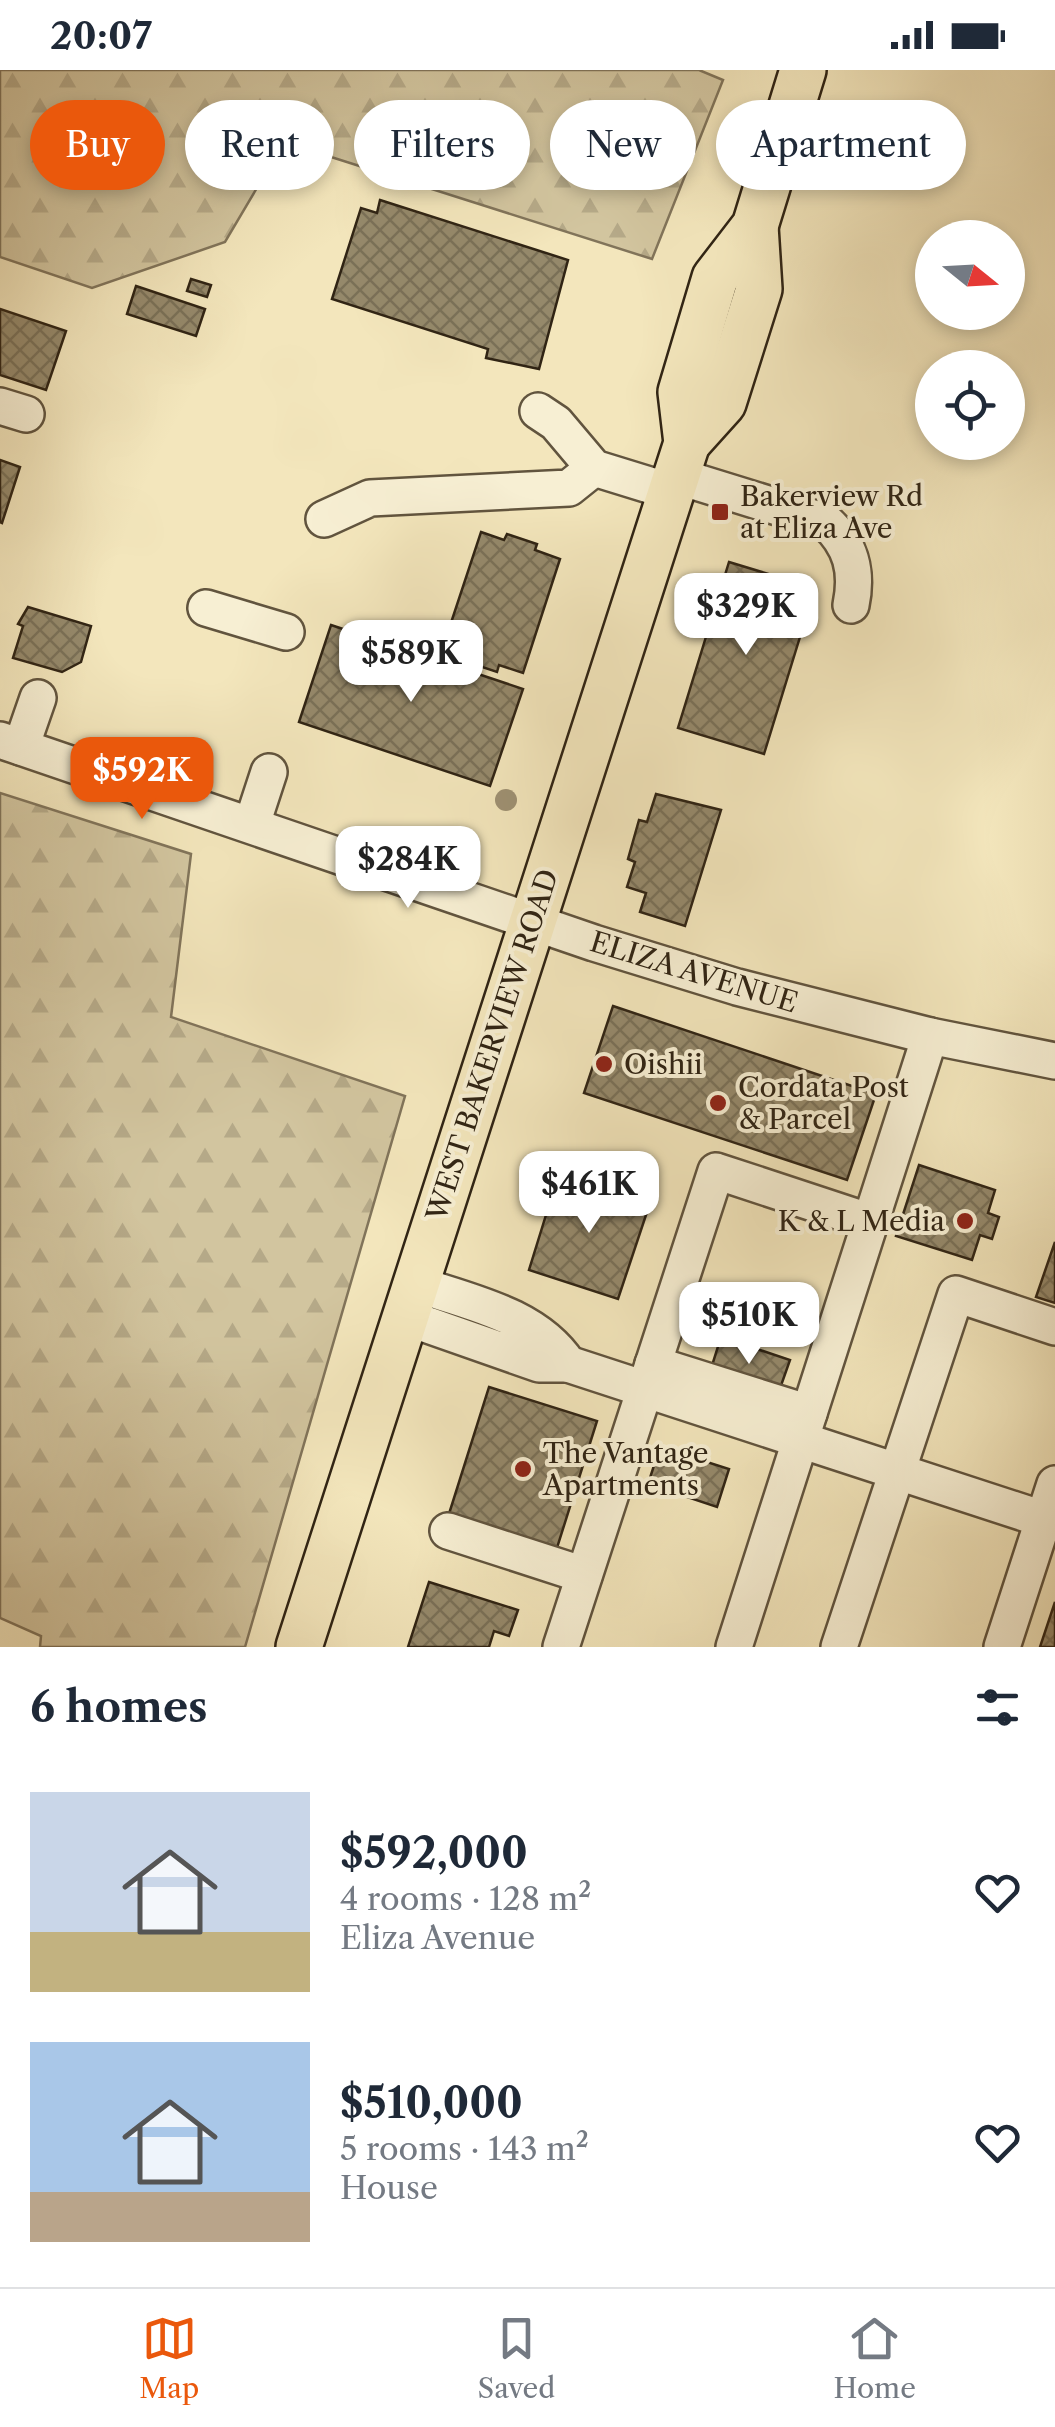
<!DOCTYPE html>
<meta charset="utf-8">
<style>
:root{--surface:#fff;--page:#f6f6f7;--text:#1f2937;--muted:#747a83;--line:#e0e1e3;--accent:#ea580c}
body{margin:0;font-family:"Libre Caslon Text",serif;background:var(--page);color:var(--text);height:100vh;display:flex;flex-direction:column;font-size:38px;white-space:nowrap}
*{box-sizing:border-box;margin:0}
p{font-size:32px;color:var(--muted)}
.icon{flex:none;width:55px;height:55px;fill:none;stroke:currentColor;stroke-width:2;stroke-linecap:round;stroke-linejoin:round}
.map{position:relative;height:1577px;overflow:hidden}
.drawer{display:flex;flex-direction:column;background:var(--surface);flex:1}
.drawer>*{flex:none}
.guide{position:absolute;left:30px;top:30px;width:995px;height:90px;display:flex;gap:20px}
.needle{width:65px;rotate:108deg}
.controls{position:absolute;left:915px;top:150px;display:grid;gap:20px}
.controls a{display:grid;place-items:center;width:110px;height:110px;border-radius:50%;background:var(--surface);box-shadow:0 5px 15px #0003;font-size:50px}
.price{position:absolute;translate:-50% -85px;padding:0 22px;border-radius:20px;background:#fff;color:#222;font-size:32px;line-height:65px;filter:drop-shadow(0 2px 5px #0008)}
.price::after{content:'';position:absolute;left:50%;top:60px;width:30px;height:22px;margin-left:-15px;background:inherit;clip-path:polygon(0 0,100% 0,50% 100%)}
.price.current{background:var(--accent);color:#fff}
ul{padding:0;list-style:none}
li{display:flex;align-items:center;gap:30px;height:250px;padding:0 30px}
li span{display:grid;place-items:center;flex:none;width:280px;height:200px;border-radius:0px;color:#555}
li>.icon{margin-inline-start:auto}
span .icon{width:120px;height:120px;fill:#fffc;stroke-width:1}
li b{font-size:42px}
h2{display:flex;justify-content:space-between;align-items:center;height:120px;padding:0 30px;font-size:42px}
.tag{padding:0 35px;border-radius:45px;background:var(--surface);box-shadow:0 5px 15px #0003;font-size:35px;line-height:90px}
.tag.current{background:var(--accent);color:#fff}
.status{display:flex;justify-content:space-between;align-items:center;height:70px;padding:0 50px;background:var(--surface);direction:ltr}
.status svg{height:28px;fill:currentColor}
.tab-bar{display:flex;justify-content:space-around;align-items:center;height:140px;border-top:2px solid var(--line);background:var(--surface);font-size:28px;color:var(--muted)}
.tab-bar a{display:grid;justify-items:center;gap:5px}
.tab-bar .current{color:var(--accent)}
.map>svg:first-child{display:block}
.forest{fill:url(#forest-firs);stroke:#81745a;stroke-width:2.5}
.building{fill:url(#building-cross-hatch);stroke:#302414;stroke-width:2.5}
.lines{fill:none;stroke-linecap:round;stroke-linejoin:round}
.minor-casing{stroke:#61543e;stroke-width:40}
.major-casing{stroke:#302414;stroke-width:50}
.minor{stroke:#f7efd3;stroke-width:35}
.major{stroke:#f3e6bc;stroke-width:45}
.tree{fill:#9e9173}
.poi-dot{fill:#8f2418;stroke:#f7efd3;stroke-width:4}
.labels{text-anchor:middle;stroke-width:8;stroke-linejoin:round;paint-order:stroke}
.poi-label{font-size:28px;fill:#302414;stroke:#f7efd3;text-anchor:start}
.street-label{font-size:28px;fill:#302414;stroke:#f7efd3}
</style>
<div class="status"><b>20:07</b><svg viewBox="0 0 49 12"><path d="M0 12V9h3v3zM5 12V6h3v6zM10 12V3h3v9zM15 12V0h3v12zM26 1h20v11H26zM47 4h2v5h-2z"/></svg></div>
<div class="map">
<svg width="1055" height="1577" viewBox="0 0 1055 1577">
<defs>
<pattern id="forest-firs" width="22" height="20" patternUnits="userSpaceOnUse" patternTransform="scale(2.5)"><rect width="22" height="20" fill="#d2c59f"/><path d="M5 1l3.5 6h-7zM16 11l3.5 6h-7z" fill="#b5a988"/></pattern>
<pattern id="building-cross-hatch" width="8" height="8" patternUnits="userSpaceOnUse" patternTransform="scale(2.5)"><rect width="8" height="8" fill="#95896b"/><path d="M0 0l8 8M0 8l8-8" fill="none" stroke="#7a7057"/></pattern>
</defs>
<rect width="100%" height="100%" fill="#f3e6bc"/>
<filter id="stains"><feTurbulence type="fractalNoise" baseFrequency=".002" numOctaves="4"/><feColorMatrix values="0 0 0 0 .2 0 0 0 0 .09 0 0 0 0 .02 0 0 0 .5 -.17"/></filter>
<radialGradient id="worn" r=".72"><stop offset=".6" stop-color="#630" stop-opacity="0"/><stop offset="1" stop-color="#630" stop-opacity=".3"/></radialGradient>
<g class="forest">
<polygon points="0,0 699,0 723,10 652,189 284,72 225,172 92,218 0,187"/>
<polygon points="0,723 191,784 171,947 405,1026 245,1577 40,1577 41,1566 0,1548"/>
</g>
<g class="building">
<polygon points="380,130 568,190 539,299 486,288 488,279 332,229 361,138 377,143"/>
<polygon points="191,209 211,215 207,227 187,221"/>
<polygon points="136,216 205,239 196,266 127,244"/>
<polygon points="0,239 66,261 46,320 0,305"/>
<polygon points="0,390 20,397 2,453 0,452"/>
<polygon points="481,462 504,470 507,464 537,474 535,480 560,489 523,603 499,595 497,602 464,591 466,585 443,577"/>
<polygon points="729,492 815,518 764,684 678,658"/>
<polygon points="28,537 91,556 81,592 62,602 13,588 23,556 18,554"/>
<polygon points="331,555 523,619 490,716 299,652"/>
<polygon points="656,724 721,740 685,856 640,842 646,823 627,817 635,792 628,789 639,750 647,752"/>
<polygon points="613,936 876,1024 847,1110 584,1023"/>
<polygon points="919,1095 995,1120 988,1143 999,1147 992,1169 980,1165 972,1190 896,1166"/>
<polygon points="559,1103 650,1133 618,1229 529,1200"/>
<polygon points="1055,1172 1055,1233 1036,1227"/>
<polygon points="721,1267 790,1290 777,1327 709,1305"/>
<polygon points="489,1317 597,1351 556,1481 448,1447"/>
<polygon points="660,1377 729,1399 717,1437 648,1414"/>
<polygon points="429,1512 518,1540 509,1566 494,1561 489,1577 408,1577"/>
<polygon points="1055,1532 1055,1577 1040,1577"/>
</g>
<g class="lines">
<g class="minor-casing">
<g id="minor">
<polyline points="0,336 26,344"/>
<polyline points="538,341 556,353 594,398 672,422"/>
<path d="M677 406 826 452C851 475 858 501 851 535"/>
<polyline points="324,449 370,428 569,418 594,398"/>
<polyline points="206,538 286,562"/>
<polyline points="0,670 594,873 737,917 930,966 1055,991"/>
<polyline points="21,677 38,628"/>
<polyline points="252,754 269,702"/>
<path d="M405 1247 539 1294H568C536 1245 469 1232 416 1214"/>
<polyline points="568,1294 1055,1453"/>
<polyline points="653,1294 809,1343"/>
<polyline points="448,1461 584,1505"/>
<polyline points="561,1577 716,1101 871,1152"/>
<polyline points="734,1577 930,966"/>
<polyline points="839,1577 956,1224 1055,1257"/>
<polyline points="1002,1577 1055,1414"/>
</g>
</g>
<g class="major-casing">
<g id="major">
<polyline points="687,373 723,333 759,219 755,156"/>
<polyline points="299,1577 687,373 681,322 715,208 755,156 803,0"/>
</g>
</g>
<use href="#minor" class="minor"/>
<use href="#major" class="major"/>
</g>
<circle class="tree" cx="506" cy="730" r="11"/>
<g class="poi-dot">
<rect x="710" y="432" width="20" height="20" rx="5"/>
<circle cx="604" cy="994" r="10"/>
<circle cx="718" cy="1033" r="10"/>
<circle cx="965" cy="1151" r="10"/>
<circle cx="523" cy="1399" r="10"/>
</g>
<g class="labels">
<g class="poi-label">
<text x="740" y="436">Bakerview Rd<tspan x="740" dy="32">at Eliza Ave</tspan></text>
<text x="624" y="1004">Oishii</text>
<text x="738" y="1027">Cordata Post<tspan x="738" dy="32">&amp; Parcel</tspan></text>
<text x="945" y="1161" text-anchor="end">K &amp; L Media</text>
<text x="543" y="1393">The Vantage<tspan x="543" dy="32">Apartments</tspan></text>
</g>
<g class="street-label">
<text transform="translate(694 902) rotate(17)" y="10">ELIZA AVENUE</text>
<text transform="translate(492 975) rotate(-72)" y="10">WEST BAKERVIEW ROAD</text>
</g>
</g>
<rect width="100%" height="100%" filter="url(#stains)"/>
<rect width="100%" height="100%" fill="url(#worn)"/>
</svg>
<div class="controls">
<a><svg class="needle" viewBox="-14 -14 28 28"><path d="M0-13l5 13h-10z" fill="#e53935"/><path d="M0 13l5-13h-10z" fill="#747a83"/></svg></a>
<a><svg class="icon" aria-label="locate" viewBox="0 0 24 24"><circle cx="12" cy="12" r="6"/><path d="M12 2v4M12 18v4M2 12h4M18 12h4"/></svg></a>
</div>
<b class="price" style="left:746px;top:588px">$329K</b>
<b class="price" style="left:411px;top:635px">$589K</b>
<b class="price current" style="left:142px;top:752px">$592K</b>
<b class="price" style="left:408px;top:841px">$284K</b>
<b class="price" style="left:589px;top:1166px">$461K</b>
<b class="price" style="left:749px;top:1297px">$510K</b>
<div class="guide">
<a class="tag current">Buy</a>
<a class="tag">Rent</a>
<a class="tag">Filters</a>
<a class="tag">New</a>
<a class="tag">Apartment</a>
</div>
</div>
<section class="drawer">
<h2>6 homes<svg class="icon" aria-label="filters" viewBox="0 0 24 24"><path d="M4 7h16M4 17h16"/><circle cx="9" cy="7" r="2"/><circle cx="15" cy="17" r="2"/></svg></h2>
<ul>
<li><span style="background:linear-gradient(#c9d6e8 70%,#c2b280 0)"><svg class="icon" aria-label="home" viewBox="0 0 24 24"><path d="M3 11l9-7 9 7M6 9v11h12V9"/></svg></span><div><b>$592,000</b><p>4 rooms · 128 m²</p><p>Eliza Avenue</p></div><svg class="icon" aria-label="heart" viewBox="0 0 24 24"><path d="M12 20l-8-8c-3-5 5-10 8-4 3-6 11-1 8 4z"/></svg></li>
<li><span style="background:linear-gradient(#a9c7e8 75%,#b9a48a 0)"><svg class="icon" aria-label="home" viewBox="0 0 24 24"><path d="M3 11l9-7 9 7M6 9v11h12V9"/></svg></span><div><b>$510,000</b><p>5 rooms · 143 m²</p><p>House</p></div><svg class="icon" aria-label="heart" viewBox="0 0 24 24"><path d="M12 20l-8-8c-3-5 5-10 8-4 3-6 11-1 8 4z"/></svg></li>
</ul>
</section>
<nav class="tab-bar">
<a class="current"><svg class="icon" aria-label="map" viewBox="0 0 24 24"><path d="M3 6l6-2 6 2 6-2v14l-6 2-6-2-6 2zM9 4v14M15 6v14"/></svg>Map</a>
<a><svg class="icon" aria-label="saved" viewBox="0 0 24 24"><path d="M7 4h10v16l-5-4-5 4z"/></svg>Saved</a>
<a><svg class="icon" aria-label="home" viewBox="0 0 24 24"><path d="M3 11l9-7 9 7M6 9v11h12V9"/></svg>Home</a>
</nav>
